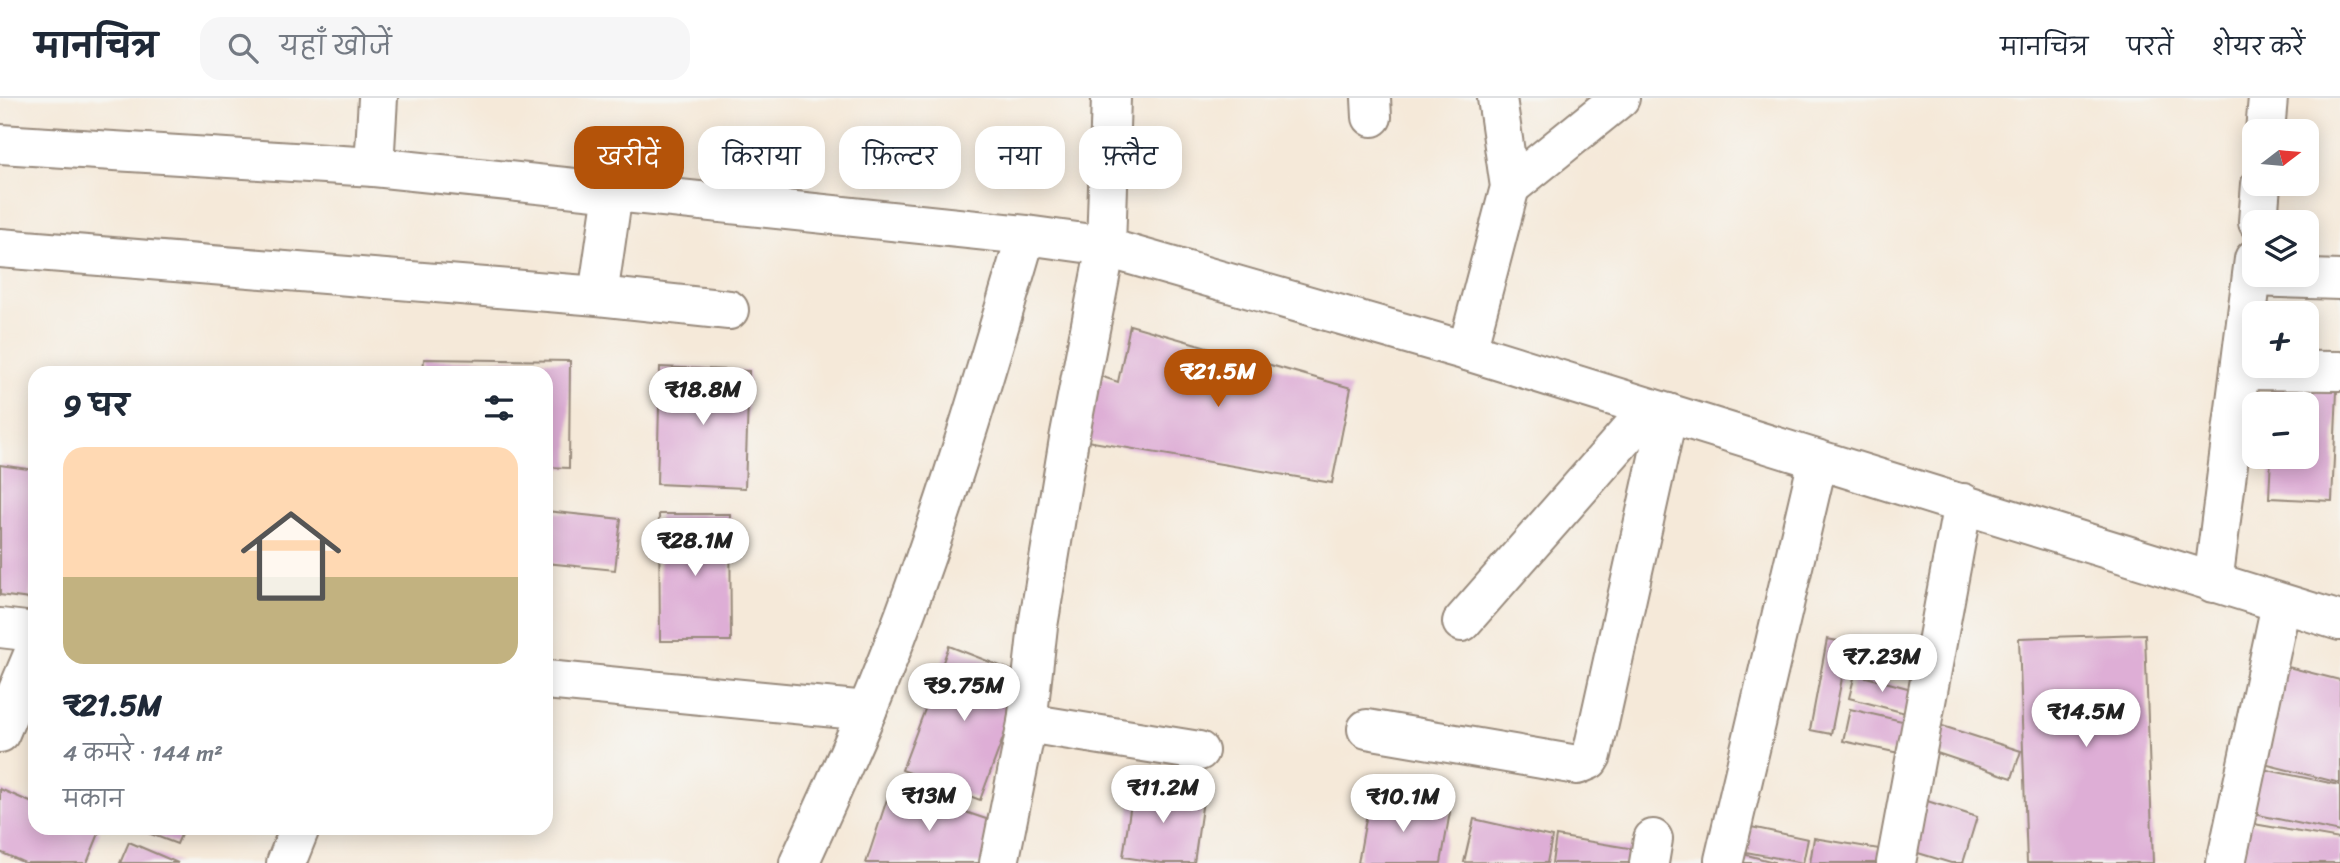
<!DOCTYPE html>
<html lang="hi">
<meta charset="utf-8">
<style>
:root{--surface:#fff;--page:#f6f6f7;--text:#1f2937;--muted:#747a83;--line:#e0e1e3;--accent:#b45309}
body{margin:0;font-family:Sriracha,"Playpen Sans Deva",sans-serif;background:var(--page);color:var(--text);height:100vh;display:flex;flex-direction:column;font-size:26px;white-space:nowrap}
*{box-sizing:border-box;margin:0}
p{font-size:23px;color:var(--muted)}
.icon{flex:none;width:38px;height:38px;fill:none;stroke:currentColor;stroke-width:2;stroke-linecap:round;stroke-linejoin:round}
.map{position:relative;flex:1;overflow:hidden}
.details{position:absolute;left:28px;top:268px;width:525px;height:469px;display:flex;flex-direction:column;background:var(--surface);border-radius:21px;box-shadow:0 4px 18px #0003}
.details>*{flex:none}
.guide{position:absolute;left:574px;top:28px;width:665px;height:63px;display:flex;gap:14px}
.needle{width:46px;rotate:74deg}
.controls{position:absolute;left:2242px;top:21px;display:grid;gap:14px}
.controls a{display:grid;place-items:center;width:77px;height:77px;border-radius:14px;background:var(--surface);box-shadow:0 4px 18px #0003;font-size:35px}
.price{position:absolute;translate:-50% -60px;padding:0 16px;border-radius:24px;background:#fff;color:#222;font-size:23px;line-height:46px;filter:drop-shadow(0 2px 4px #0008)}
.price::after{content:'';position:absolute;left:50%;top:42px;width:21px;height:16px;margin-left:-10px;background:inherit;clip-path:polygon(0 0,100% 0,50% 100%)}
.price.active{background:var(--accent);color:#fff}
ul{padding:0;list-style:none}
li{display:grid;align-content:center;gap:14px;height:371px;padding:0 35px}
li+li{border-top:2px solid var(--line)}
li span{display:grid;place-items:center;height:217px;border-radius:21px;color:#555}
li>.icon{margin-inline-start:auto}
span .icon{width:126px;height:126px;fill:#fffc;stroke-width:1}
li b{font-size:30px}
h2{display:flex;justify-content:space-between;align-items:center;height:84px;padding:0 35px;font-size:30px}
.chip{padding:0 24px;border-radius:21px;background:var(--surface);box-shadow:0 4px 18px #0003;font-size:24px;line-height:63px}
.chip.active{background:var(--accent);color:#fff}
header{display:flex;align-items:center;gap:42px;box-sizing:border-box;height:98px;padding:0 35px;background:var(--surface);border-bottom:2px solid var(--line)}
header strong{font-size:33px}
nav{display:flex;gap:38px;margin-inline-start:auto;font-size:24px}
.search{width:490px;height:63px;background:var(--page);display:flex;align-items:center;gap:18px;box-sizing:border-box;padding:0 24px;border-radius:21px;color:var(--muted);font-size:26px}
.map>svg:first-child{display:block}
.building{fill:#deaed6}
.lines{fill:none;stroke-linecap:round;stroke-linejoin:round}
.minor-casing{stroke:#988a7c;stroke-width:42}
.minor{stroke:#fff;stroke-width:38}
</style>
<header>
<strong>मानचित्र</strong>
<div class="search"><svg class="icon" aria-label="search" viewBox="0 0 24 24"><circle cx="10" cy="10" r="6"/><path d="M15 15l6 6"/></svg>यहाँ खोजें</div>
<nav><a>मानचित्र</a><a>परतें</a><a>शेयर करें</a></nav>
</header>
<div class="map">
<svg width="2340" height="765" viewBox="0 0 2340 765">
<rect width="100%" height="100%" fill="#f6f6f2"/>
<filter id="ink" filterUnits="userSpaceOnUse"><feTurbulence type="fractalNoise" baseFrequency=".0143" numOctaves="2"/><feDisplacementMap in="SourceGraphic" scale="14" xChannelSelector="R" yChannelSelector="G"/><feConvolveMatrix kernelMatrix="1 2 1 2 8 2 1 2 1" color-interpolation-filters="sRGB"/></filter>
<filter id="wash" filterUnits="userSpaceOnUse"><feTurbulence type="fractalNoise" baseFrequency=".00686" numOctaves="4" result="noise"/><feDisplacementMap in="SourceGraphic" scale="28" xChannelSelector="R" yChannelSelector="G"/><feGaussianBlur stdDeviation="1.57" result="paint"/><feColorMatrix in="noise" values="0 0 0 0 0 0 0 0 0 0 0 0 0 0 0 0 0 1.4 0 .05"/><feComposite in="paint" operator="in"/></filter>
<g filter="url(#wash)">
<rect width="100%" height="100%" fill="#f5e9d9"/>
<g id="blocks">
<g class="building">
<polygon points="1130,227 1351,290 1332,385 1081,342 1094,276 1118,284"/>
<polygon points="424,261 570,263 569,370 546,369 546,275 423,275"/>
<polygon points="660,269 749,273 745,390 657,386"/>
<polygon points="2274,289 2337,293 2332,403 2269,400 2271,359 2306,359 2306,306 2273,306"/>
<polygon points="0,367 35,372 35,457 30,501 0,497"/>
<polygon points="546,413 621,421 615,472 546,465"/>
<polygon points="659,416 730,416 731,543 660,543"/>
<polygon points="2145,536 2153,765 2027,765 2019,540"/>
<polygon points="1827,541 1849,545 1831,636 1810,632"/>
<polygon points="949,548 1026,578 980,702 902,672"/>
<polygon points="2280,567 2340,582 2340,685 2256,664"/>
<polygon points="1855,576 1915,592 1909,616 1849,600"/>
<polygon points="1850,611 1915,626 1908,657 1843,643"/>
<polygon points="1933,625 2021,653 2012,680 1925,651"/>
<polygon points="2253,669 2340,687 2340,734 2244,714"/>
<polygon points="1134,685 1204,695 1194,765 1162,765 1123,759"/>
<polygon points="891,689 998,725 985,765 866,765"/>
<polygon points="0,691 35,706 35,730 92,730 100,733 87,765 25,765 0,754"/>
<polygon points="1370,699 1450,714 1441,765 1358,765"/>
<polygon points="1921,701 1977,719 1963,765 1951,765 1905,751"/>
<polygon points="1474,721 1552,739 1547,765 1464,764"/>
<polygon points="2248,725 2340,741 2340,765 2241,765"/>
<polygon points="1751,729 1808,741 1803,765 1746,754"/>
<polygon points="135,730 184,730 177,746"/>
<polygon points="1556,738 1635,751 1633,765 1552,765"/>
<polygon points="1814,740 1891,753 1889,765 1810,765"/>
<polygon points="129,744 178,765 120,765"/>
<polygon points="1743,756 1774,764 1774,765 1741,765"/>
</g>
</g>
</g>
<g filter="url(#ink)">
<use href="#blocks" fill-opacity="0" stroke="#988a7c" stroke-width="2"/>
<g class="lines">
<g class="minor-casing">
<g id="minor">
<polyline points="1371,0 1372,19"/>
<polyline points="2265,33 2268,0"/>
<polyline points="0,46 374,69 1026,137 1106,148 1121,154 1467,253 2340,523"/>
<polyline points="374,69 378,0"/>
<polyline points="1510,89 1620,0"/>
<polyline points="2258,124 2261,86"/>
<polyline points="0,150 598,198 729,212"/>
<polyline points="2252,179 2340,182"/>
<polyline points="598,198 613,94"/>
<polyline points="1467,253 1510,89 1497,0"/>
<polyline points="2240,272 2340,273"/>
<polyline points="2213,485 2254,161"/>
<polyline points="1462,524 1650,310"/>
<polyline points="0,530 35,534"/>
<polyline points="546,582 867,613"/>
<polyline points="1027,625 1199,653"/>
<polyline points="1367,631 1577,667 1589,662 1592,657 1668,315"/>
<polyline points="0,635 35,552"/>
<polyline points="1724,762 1818,362"/>
<polyline points="286,765 300,730"/>
<path d="M799 765C822 715 845 665 866 615 931 460 979 298 1026 137"/>
<polyline points="999,765 1027,625 1038,528 1069,341 1106,148 1111,0"/>
<polyline points="1649,765 1653,741"/>
<polyline points="1896,765 1963,405"/>
<polyline points="2226,765 2281,506"/>
</g>
</g>
<use href="#minor" class="minor"/>
</g>
</g>
</svg>
<div class="controls">
<a><svg class="needle" viewBox="-14 -14 28 28"><path d="M0-13l5 13h-10z" fill="#e53935"/><path d="M0 13l5-13h-10z" fill="#747a83"/></svg></a>
<a><svg class="icon" aria-label="layers" viewBox="0 0 24 24"><path d="M12 4l9 5-9 5-9-5zM3 14l9 5 9-5"/></svg></a>
<a>+</a>
<a>−</a>
</div>
<b class="price active" style="left:1218px;top:311px">₹21.5M</b>
<b class="price" style="left:703px;top:329px">₹18.8M</b>
<b class="price" style="left:695px;top:480px">₹28.1M</b>
<b class="price" style="left:1882px;top:596px">₹7.23M</b>
<b class="price" style="left:964px;top:625px">₹9.75M</b>
<b class="price" style="left:2086px;top:651px">₹14.5M</b>
<b class="price" style="left:1163px;top:727px">₹11.2M</b>
<b class="price" style="left:929px;top:735px">₹13M</b>
<b class="price" style="left:1403px;top:736px">₹10.1M</b>
<div class="guide">
<a class="chip active">खरीदें</a>
<a class="chip">किराया</a>
<a class="chip">फ़िल्टर</a>
<a class="chip">नया</a>
<a class="chip">फ़्लैट</a>
</div>
<section class="details">
<h2>9 घर<svg class="icon" aria-label="filters" viewBox="0 0 24 24"><path d="M4 7h16M4 17h16"/><circle cx="9" cy="7" r="2"/><circle cx="15" cy="17" r="2"/></svg></h2>
<ul>
<li><span style="background:linear-gradient(#ffd9b3 60%,#c2b280 0)"><svg class="icon" aria-label="home" viewBox="0 0 24 24"><path d="M3 11l9-7 9 7M6 9v11h12V9"/></svg></span><div><b>₹21.5M</b><p>4 कमरे · 144 m²</p><p>मकान</p></div></li>
</ul>
</section>
</div>
